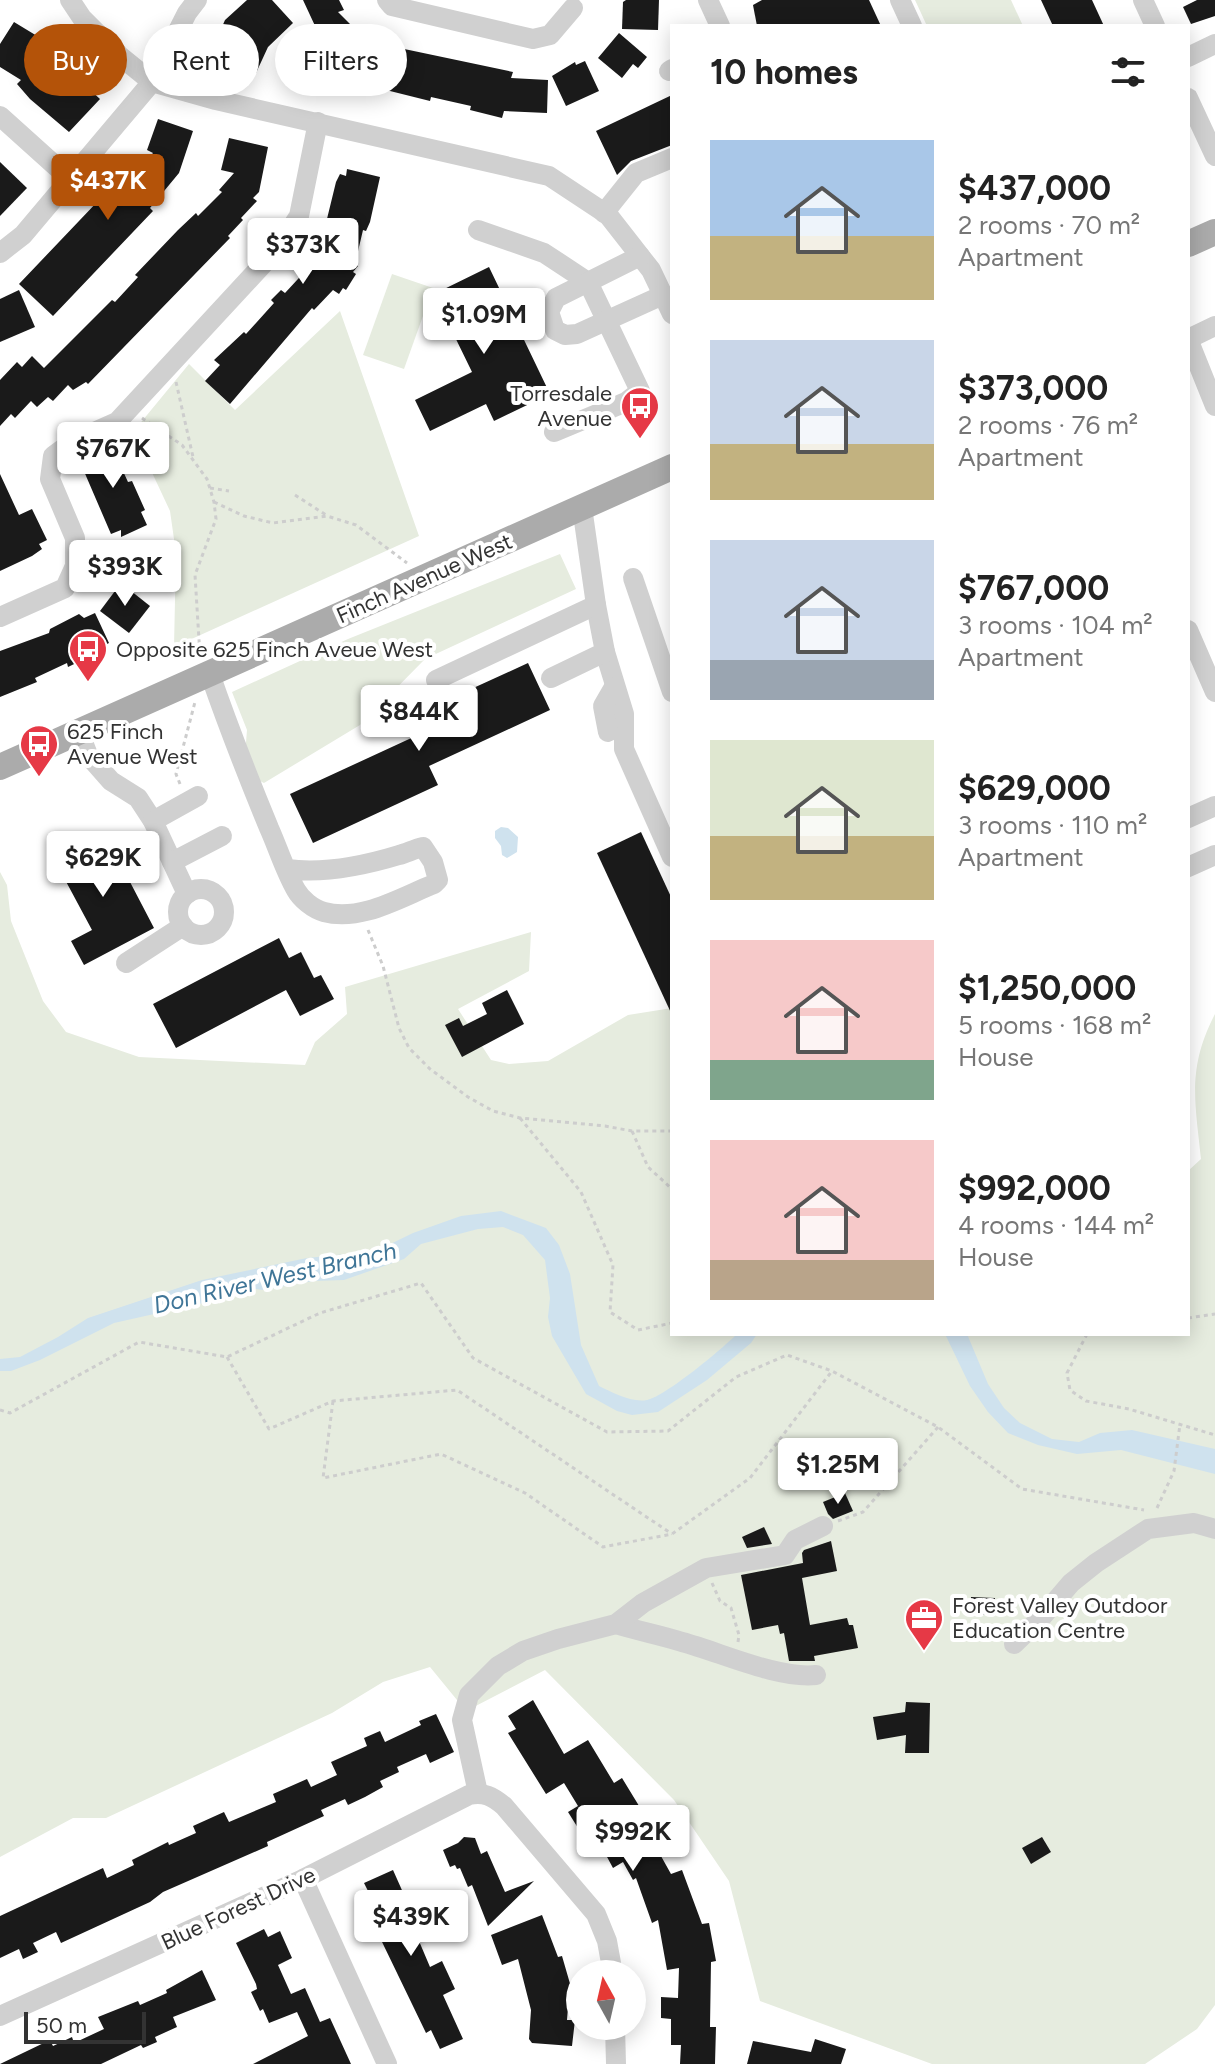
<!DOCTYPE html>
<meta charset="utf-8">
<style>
:root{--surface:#fff;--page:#f2f2f2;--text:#222;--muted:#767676;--accent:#b45309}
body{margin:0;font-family:Figtree,sans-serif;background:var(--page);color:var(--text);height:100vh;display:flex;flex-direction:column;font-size:30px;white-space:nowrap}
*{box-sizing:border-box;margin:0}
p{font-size:26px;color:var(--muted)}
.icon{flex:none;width:44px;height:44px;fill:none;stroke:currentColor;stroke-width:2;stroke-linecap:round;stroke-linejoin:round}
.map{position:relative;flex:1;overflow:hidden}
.side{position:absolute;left:670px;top:24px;width:520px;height:1312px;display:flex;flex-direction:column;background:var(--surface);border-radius:0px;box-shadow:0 4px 20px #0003}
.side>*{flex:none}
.guide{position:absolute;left:24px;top:24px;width:526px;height:72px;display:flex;gap:16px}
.needle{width:52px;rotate:352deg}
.controls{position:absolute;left:566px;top:1960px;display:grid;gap:16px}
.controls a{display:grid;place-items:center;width:80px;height:80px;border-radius:50%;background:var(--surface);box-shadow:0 4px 20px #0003;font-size:40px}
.scale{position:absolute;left:24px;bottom:20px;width:122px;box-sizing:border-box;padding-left:8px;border:4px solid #333;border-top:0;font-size:22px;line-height:28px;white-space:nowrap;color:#333;-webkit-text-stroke:6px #fff;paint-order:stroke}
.price{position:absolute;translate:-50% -68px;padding:0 18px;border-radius:8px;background:#fff;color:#222;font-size:26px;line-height:52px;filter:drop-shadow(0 2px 4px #0008)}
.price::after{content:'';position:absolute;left:50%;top:48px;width:24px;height:18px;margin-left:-12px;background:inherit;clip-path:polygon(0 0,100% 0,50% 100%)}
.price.active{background:var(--accent);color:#fff}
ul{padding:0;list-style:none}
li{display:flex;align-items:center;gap:24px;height:200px;padding:0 40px}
li span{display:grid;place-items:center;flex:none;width:224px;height:160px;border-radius:0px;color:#555}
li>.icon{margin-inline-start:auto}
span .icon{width:96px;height:96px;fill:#fffc;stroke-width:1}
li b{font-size:34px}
h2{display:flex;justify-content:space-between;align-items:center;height:96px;padding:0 40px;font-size:34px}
.tag{padding:0 28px;border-radius:36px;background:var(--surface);box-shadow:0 4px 20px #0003;font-size:28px;line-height:72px}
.tag.active{background:var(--accent);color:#fff}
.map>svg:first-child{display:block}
.green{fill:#e6ecdf}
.water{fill:#cfe2ee}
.building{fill:#1a1a1a}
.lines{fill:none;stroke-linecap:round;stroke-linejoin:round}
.path{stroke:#cdcdcd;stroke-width:3;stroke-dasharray:4 4;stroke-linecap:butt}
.minor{stroke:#d0d0d0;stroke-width:20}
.major{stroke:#ababab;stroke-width:26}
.labels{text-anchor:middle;stroke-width:8;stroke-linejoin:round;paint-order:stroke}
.poi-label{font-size:22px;fill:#333;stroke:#fff;text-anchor:start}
.street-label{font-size:22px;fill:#333;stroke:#fff}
.water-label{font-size:24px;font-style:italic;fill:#3f7597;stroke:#fff}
</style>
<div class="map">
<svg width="1215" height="2064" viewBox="0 0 1215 2064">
<rect width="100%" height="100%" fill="#fff"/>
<g class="green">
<polygon points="915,0 1011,0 1023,26 927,26"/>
<polygon points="392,274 433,288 404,369 363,355"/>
<polygon points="340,311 419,536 174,647 176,553 170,511 133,432 189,364 235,410"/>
<polygon points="560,554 576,589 425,659 360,725 264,783 252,777 245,755 247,730 232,692 348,639"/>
<path d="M0 872 7 885 11 921 43 1001 66 1032 139 1057 305 1065 315 1042 347 1014 345 987 531 932 529 971 458 1009 491 1060 509 1064 548 1061 628 1015 672 1008V1334H1188V1171L1201 1159C1195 1101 1187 1068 1215 1014V2005L1197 2029 1145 2064H932L760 2001 729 1881 674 1800 545 1670 466 1711 430 1667 383 1682 332 1713 106 1818H73L0 1857Z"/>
</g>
<g class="water">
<polygon points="501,827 508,828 518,837 517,852 507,858 502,855 501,846 495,838 495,831"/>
<path d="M501 1211 546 1228 559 1245 570 1274 581 1345 599 1386C612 1392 631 1403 647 1400 666 1396 722 1349 737 1334H757L751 1343 707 1380 658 1412 632 1415 617 1411 586 1394 552 1336 548 1317 550 1298 545 1260 523 1235 503 1227 478 1229 421 1244 404 1259 344 1280 313 1281 263 1290 249 1288 221 1299 114 1323 40 1360 11 1371H0V1359L20 1357 58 1337 88 1318 202 1280 307 1258 376 1251 413 1233 461 1216Z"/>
<polygon points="945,1334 967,1334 988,1384 1004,1408 1020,1423 1052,1439 1079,1442 1100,1433 1132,1430 1215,1449 1215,1474 1121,1450 1077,1454 1038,1445 1008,1433 988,1412 970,1386"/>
</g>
<g class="building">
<polygon points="247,0 272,0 293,23 268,47 256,73 210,54 225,20"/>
<polygon points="303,0 339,0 344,10 338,12 366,40 336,71"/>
<polygon points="626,0 659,0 658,30 622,29 623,2"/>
<polygon points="762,0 869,0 881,26 757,26 753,5"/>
<polygon points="1041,0 1092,0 1104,26 1053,26"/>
<polygon points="1197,0 1215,0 1215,16 1191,24 1183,7"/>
<polygon points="14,22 42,39 39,43 100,99 69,132 30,99 17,84 21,80 0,67 0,44"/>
<polygon points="619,33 647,57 638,68 633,64 622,78 598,58"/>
<polygon points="371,42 513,72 511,78 548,80 547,113 504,111 502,118 470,110 471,106 431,97 430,101 362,84"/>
<polygon points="585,61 599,91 566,106 552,76 575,62 576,65"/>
<polygon points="672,95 672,145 631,161 617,175 596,131"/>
<polygon points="158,119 193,131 179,173 150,208 153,211 53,316 19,284 119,179 126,186 153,153 147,150"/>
<polygon points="229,138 268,147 259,192 253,198 257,201 241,218 243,220 228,236 230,238 88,384 86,382 73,390 68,385 53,401 48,397 37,407 31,401 15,418 11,414 0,426 0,380 17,362 22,367 32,356 44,368 112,300 115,302 138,277 135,275 178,230 196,213 198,216 222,192 219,190 234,173 221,170"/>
<polygon points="0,162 27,188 0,216"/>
<polygon points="347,169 380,177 370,222 366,231 363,230 355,264 358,266 353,272 356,274 346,290 343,288 339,294 333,290 314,310 312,308 230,404 205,381 220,365 214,360 244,332 246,334 274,303 271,300 281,290 285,293 310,266 308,264 331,228 325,227 336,182 340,174 346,176"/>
<polygon points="489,267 550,394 494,421 486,404 430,431 415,400 472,372 434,294"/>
<polygon points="19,290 35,327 0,342 0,299"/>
<polygon points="112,440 119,455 116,456 128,482 132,481 145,510 141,512 147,525 121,537 121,530 111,534 80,462 84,460 81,455"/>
<polygon points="0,474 19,515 32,509 47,540 39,544 42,549 32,556 0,571"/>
<polygon points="121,542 157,544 155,579 125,578 133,568 119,568"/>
<polygon points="121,583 150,606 129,633 100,611"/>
<polygon points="95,613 109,643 95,650 97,653 68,667 67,663 35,678 37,682 0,697 0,651 49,633 50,629 79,614 84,618"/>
<polygon points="528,663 550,710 429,766 438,785 313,843 290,794 420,734 412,716"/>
<polygon points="641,832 672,899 672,1015 597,853"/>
<polygon points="105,834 154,928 84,965 71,941 92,930 55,861"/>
<polygon points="279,938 289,958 301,952 314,978 321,975 334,999 300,1016 286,990 176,1048 153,1004"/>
<polygon points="507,990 524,1024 462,1057 445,1025 459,1018 463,1026 487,1014 482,1003"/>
<polygon points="845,1493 853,1511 833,1519 828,1514 823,1502"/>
<polygon points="764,1527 772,1544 747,1548 742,1537"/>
<polygon points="831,1541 837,1571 802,1578 810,1625 847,1618 849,1625 853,1625 858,1648 814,1656 815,1661 789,1661 784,1633 780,1634 778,1625 752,1630 741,1575 803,1563 802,1553 804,1550"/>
<polygon points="971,1597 995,1598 994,1615 970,1614"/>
<polygon points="533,1700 564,1754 588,1740 614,1783 622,1778 647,1819 642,1822 671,1874 682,1870 702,1924 709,1923 716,1961 711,1962 710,2027 716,2027 715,2064 680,2064 681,2045 671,2045 671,2019 661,2018 661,1997 678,1998 679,1968 667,1970 658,1920 652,1923 636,1878 633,1880 623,1862 613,1868 593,1831 583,1836 568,1812 578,1806 564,1783 546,1794 508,1733 516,1729 508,1716"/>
<polygon points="906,1702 930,1703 929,1753 905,1753 906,1735 877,1740 873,1717 905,1712"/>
<polygon points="436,1714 454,1752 430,1763 426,1754 397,1767 399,1772 380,1781 383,1787 365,1797 348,1805 345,1799 321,1810 324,1816 267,1842 268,1846 163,1892 150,1902 61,1943 56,1932 33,1943 38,1952 23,1959 19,1949 0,1958 0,1916 103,1868 107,1878 134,1865 132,1860 168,1842 169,1845 196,1833 193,1826 224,1812 229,1822 276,1802 273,1794 307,1779 311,1787 337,1775 331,1762 367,1746 364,1738 380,1731 385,1742 421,1725 419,1721"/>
<polygon points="464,1837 475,1838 481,1854 487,1851 505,1892 534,1881 488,1926 472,1885 468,1887 460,1868 457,1869 455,1865 450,1867 443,1850 458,1843"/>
<polygon points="1042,1837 1051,1852 1031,1864 1022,1848"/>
<polygon points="393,1870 409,1906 405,1908 430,1967 442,1961 455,1989 443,1995 463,2039 440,2049 431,2030 426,2033 369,1915 365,1917 356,1896 368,1891 364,1883"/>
<polygon points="542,1915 558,1957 562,1956 573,1994 569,1995 567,2020 575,2020 572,2046 532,2043 529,2039 531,2010 518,1959 502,1965 491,1935"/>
<polygon points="264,1929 268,1937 280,1931 292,1958 278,1965 291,1994 305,1988 320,2022 330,2018 351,2064 253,2064 308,2036 297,2012 269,2023 263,2009 260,2011 251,1992 257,1989 256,1984 236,1943"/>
<polygon points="202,1970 216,2000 173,2017 177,2027 155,2037 157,2042 143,2048 141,2045 101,2064 0,2064 50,2040 53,2046 72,2037 74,2043 104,2029 98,2017 138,2001 140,2005 167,1993 166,1990"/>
<polygon points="815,2039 846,2049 841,2064 747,2064 753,2041 811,2052"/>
</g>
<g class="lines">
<g class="path">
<polyline points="176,382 193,457"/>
<polyline points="142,418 182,445 207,479 214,502 216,519 195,575 200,656"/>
<polyline points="210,488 229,491"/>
<polyline points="295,495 326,515"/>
<polyline points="214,502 244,516 273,523 327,516 356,525 407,563"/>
<polyline points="180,784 176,774 195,702"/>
<polyline points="368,930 383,966 399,1028 409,1048 430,1069 468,1097 493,1111 520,1118 605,1126 632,1131 672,1131"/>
<polyline points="520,1118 581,1192 613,1265 610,1312 638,1330 672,1323"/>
<polyline points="632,1131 648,1167 672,1189"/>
<polyline points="1188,1318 1215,1314"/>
<polyline points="1087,1334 1067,1373 1070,1390 1086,1401 1129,1409 1215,1435"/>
<polyline points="227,1357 269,1429 333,1401 457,1390 672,1534"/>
<polyline points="333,1401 323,1478 441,1454 525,1493 603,1547 672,1534 750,1478 832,1371"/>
<polyline points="0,1410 10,1413 139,1342 227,1357 320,1313 421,1283 473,1358 607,1432 668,1431 736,1377 787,1355 832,1371 938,1427 1022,1489 1144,1510"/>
<polyline points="1157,1508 1174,1471 1180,1424"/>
<polyline points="838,1521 863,1512 938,1427"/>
<polyline points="712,1583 720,1601 731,1608 739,1635 738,1642"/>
</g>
<g class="minor">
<polyline points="70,0 82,18 120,56 152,82 216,100 549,176 608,215 651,270 672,314"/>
<polyline points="387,0 392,6 533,39 550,35 573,8"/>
<polyline points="708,0 720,26"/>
<polyline points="900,0 912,26"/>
<polyline points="1143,0 1155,26"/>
<polyline points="1188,57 1215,44"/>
<polyline points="669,71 672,69"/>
<polyline points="1188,98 1215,156"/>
<polyline points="0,116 70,179"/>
<polyline points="604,213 636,173 672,158"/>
<polyline points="478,230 544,253 588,282 640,391 626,402 554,432"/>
<polyline points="0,253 23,235 152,82 187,13 197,0"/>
<polyline points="640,256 556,298 549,312 555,330 565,335 577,334 663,295"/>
<polyline points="1188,339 1215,406"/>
<polyline points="1188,339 1215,326"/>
<polyline points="633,578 672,692"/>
<polyline points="0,617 65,588 75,566 75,538 50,479 53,456 72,442 117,422 278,248 299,216 318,122"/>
<polyline points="1188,630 1215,692"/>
<polyline points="605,652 624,714 624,749 672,857"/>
<path d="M210 674C228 726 248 777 269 828 278 848 285 871 296 890 301 899 313 909 324 912 361 922 401 897 434 884L438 880 433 862 423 847C414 849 407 853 399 855 363 866 324 874 287 869"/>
<polyline points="551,678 605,652 596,605"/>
<polyline points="436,680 596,605 582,507"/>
<polyline points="79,732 88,755 111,781 138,798 153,821 187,894"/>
<polyline points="608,732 603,706 614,687"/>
<polyline points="1188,818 1215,806"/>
<polyline points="153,821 198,796"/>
<polyline points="172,862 222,836"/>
<polyline points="1188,867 1215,855"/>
<circle cx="201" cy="912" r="23"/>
<polyline points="126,963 183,926"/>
<path d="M616 1624C638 1631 660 1635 682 1642 720 1652 777 1679 816 1675"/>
<polyline points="1014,1644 1041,1618 1071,1583 1096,1563 1148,1529 1194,1523 1215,1529"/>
<polyline points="478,1793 462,1720 469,1695 498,1666 523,1651 558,1639 616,1624 643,1603 706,1568 785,1555 795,1540 823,1526"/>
<polyline points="303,1879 387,2064"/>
<path d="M0 2016 303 1879 469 1795C484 1792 492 1796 504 1806L596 1914 607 1941 613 1974"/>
<polyline points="615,2026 616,2064"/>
</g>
<g class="major">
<polyline points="1188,244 1215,232"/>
<polyline points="0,767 672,467"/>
</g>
</g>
<defs>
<g id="bus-pin" transform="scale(2)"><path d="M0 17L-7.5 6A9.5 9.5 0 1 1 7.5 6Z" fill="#e63946" stroke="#fff"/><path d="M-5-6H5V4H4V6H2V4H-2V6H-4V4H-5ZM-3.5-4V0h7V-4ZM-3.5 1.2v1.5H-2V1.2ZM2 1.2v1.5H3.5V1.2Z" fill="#fff"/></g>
<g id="office-pin" transform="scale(2)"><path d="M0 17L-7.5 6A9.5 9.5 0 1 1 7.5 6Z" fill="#e63946" stroke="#fff"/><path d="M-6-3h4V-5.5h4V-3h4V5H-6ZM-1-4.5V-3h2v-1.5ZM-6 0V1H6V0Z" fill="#fff"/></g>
</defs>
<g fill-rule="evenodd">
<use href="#bus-pin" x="640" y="406"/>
<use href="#bus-pin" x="88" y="649"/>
<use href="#bus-pin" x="39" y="744"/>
<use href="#office-pin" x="924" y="1618"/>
</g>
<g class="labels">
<g class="poi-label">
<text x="612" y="401" text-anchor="end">Torresdale<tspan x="612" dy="25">Avenue</tspan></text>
<text x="116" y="657">Opposite 625 Finch Aveue West</text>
<text x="67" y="739">625 Finch<tspan x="67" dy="25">Avenue West</tspan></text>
<text x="952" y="1613">Forest Valley Outdoor<tspan x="952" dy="25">Education Centre</tspan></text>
</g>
<g class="street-label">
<text transform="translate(424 578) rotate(-24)" y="8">Finch Avenue West</text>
<text transform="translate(238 1908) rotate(-25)" y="8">Blue Forest Drive</text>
</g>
<g class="water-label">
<text transform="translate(275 1278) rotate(-13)" y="8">Don River West Branch</text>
</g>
</g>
</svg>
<div class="controls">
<a><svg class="needle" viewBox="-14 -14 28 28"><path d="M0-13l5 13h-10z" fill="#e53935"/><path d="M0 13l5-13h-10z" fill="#767676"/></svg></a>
</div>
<div class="scale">50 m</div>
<b class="price active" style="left:108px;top:222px">$437K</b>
<b class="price" style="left:303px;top:286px">$373K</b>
<b class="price" style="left:484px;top:356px">$1.09M</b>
<b class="price" style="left:113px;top:490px">$767K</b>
<b class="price" style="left:125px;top:608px">$393K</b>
<b class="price" style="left:419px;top:753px">$844K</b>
<b class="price" style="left:103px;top:899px">$629K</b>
<b class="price" style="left:838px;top:1506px">$1.25M</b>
<b class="price" style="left:633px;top:1873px">$992K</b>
<b class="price" style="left:411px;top:1958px">$439K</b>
<div class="guide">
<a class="tag active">Buy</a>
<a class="tag">Rent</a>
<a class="tag">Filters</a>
</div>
<section class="side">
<h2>10 homes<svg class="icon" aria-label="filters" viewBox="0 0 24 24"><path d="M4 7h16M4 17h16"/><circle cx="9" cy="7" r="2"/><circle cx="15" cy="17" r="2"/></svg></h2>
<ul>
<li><span style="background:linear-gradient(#a9c7e8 60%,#c2b280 0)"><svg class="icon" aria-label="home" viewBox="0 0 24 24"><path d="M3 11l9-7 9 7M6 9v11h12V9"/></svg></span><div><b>$437,000</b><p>2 rooms · 70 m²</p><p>Apartment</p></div></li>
<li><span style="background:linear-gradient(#c9d6e8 65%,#c2b280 0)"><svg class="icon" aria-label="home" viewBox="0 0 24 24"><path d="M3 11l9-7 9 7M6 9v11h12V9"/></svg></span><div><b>$373,000</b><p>2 rooms · 76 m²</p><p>Apartment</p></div></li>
<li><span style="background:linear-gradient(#c9d6e8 75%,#9aa5b1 0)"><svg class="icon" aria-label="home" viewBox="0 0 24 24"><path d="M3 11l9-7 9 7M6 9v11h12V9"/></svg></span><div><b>$767,000</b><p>3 rooms · 104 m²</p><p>Apartment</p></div></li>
<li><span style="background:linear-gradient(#dfe7d0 60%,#c2b280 0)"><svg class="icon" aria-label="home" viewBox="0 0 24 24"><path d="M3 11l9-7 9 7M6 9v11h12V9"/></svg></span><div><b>$629,000</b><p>3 rooms · 110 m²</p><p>Apartment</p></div></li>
<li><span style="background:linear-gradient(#f6c9c9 75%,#7fa58c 0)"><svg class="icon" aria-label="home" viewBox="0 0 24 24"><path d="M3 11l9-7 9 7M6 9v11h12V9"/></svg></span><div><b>$1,250,000</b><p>5 rooms · 168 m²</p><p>House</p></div></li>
<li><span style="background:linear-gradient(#f6c9c9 75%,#b9a48a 0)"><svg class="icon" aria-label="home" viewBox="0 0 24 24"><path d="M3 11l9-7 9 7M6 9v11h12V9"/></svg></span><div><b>$992,000</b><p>4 rooms · 144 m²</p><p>House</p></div></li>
</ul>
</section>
</div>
